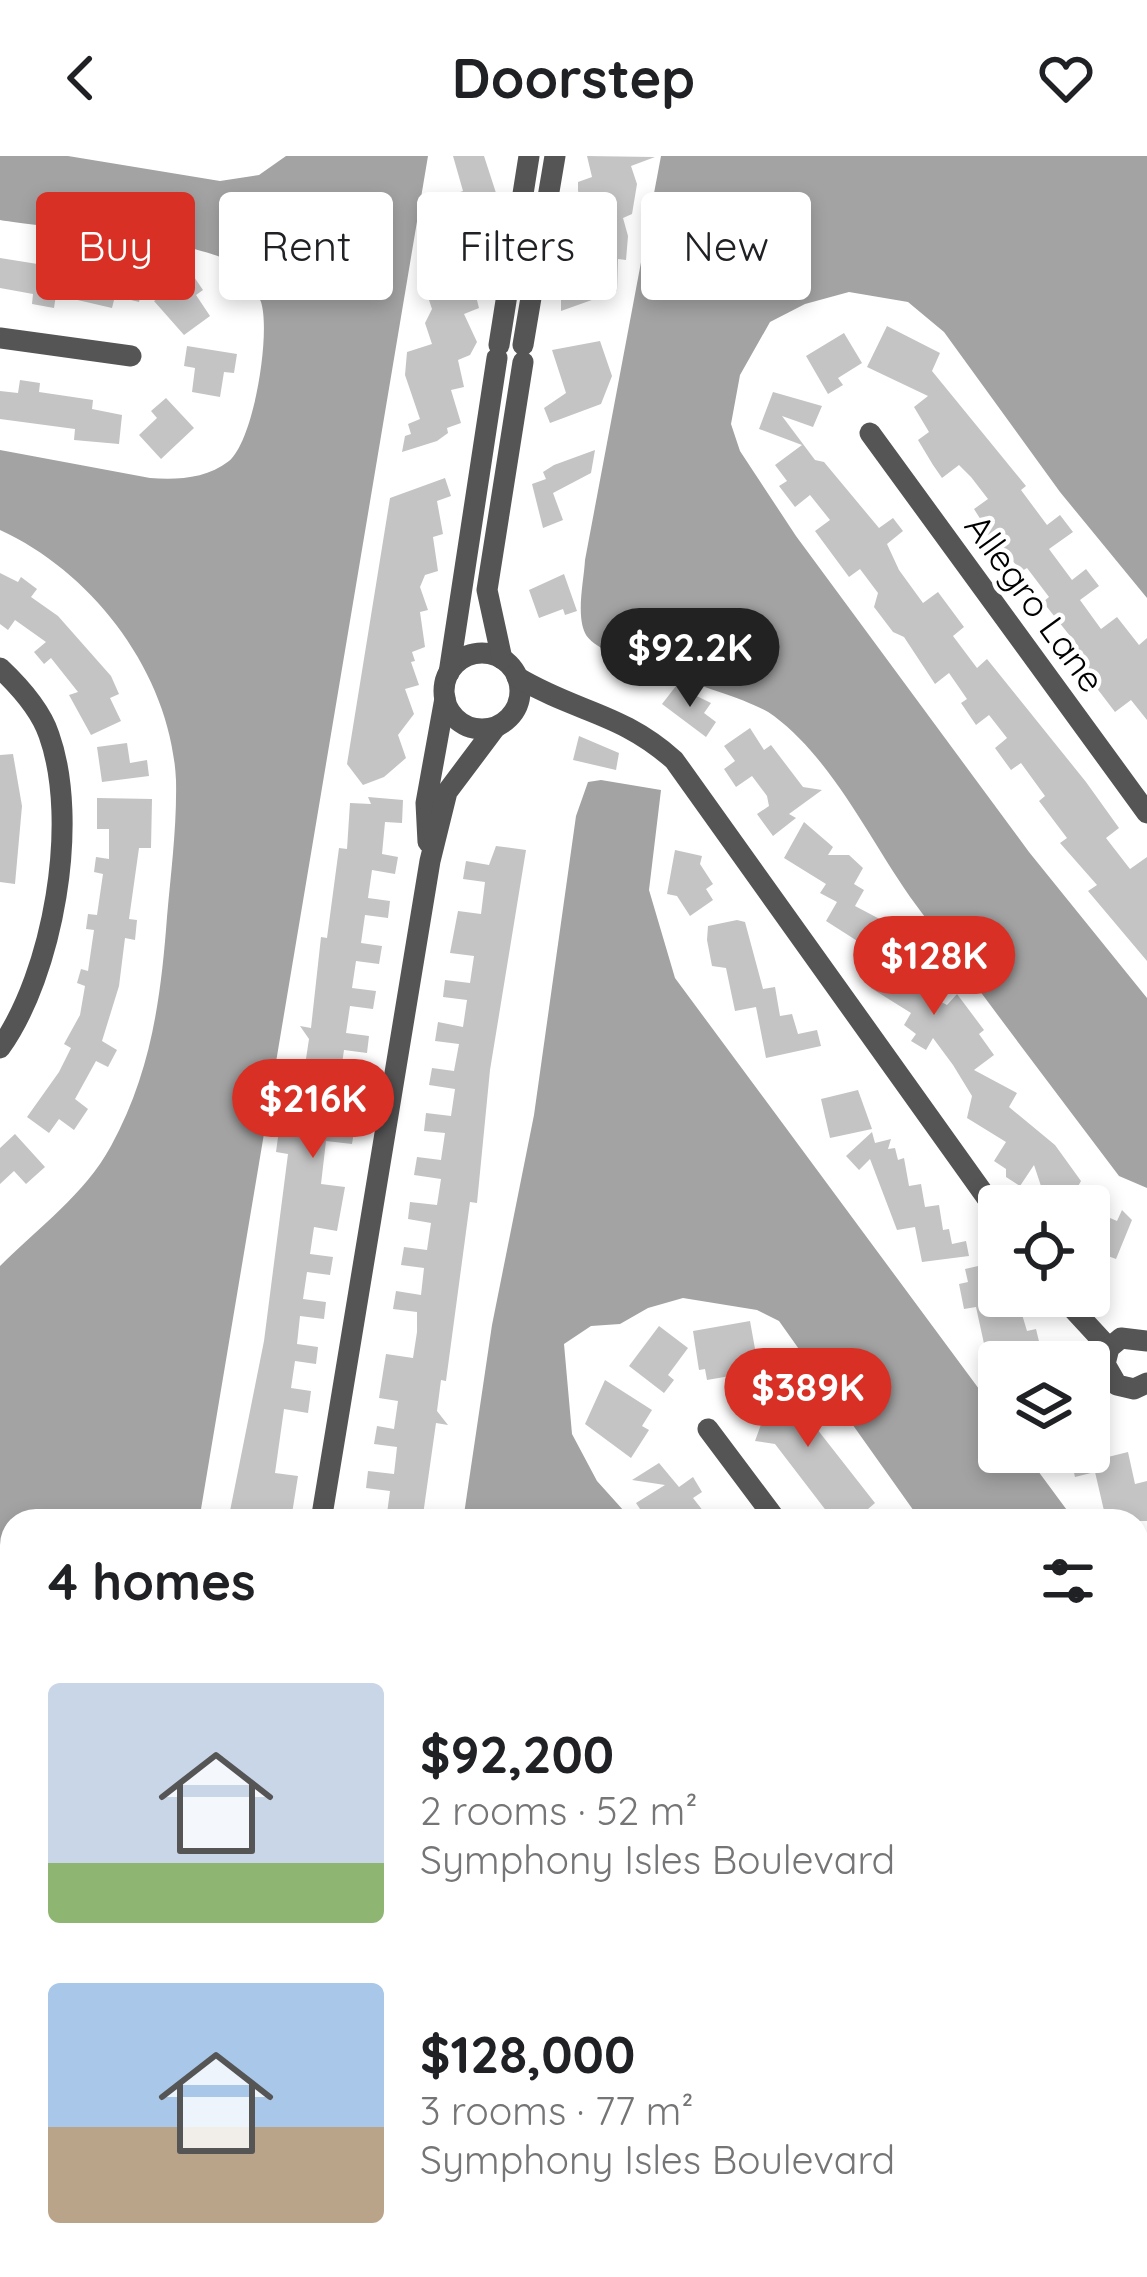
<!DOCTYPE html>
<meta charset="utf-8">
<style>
:root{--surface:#fff;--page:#f2f2f2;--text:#202124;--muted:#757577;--accent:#d93025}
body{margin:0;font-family:Quicksand,sans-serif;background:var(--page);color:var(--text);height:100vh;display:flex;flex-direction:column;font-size:45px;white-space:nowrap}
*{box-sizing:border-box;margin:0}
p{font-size:39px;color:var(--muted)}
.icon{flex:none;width:66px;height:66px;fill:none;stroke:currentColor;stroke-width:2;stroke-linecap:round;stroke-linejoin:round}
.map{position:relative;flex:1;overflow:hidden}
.panel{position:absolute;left:0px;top:1353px;width:1149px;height:768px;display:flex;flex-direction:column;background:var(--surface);border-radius:36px 36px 0 0;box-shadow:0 6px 18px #0003}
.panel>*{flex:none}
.banner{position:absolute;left:36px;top:36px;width:1077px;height:108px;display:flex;gap:24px}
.buttons{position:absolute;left:978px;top:1029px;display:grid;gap:24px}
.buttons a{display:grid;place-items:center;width:132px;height:132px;border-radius:12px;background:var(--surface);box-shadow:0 6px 18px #0003;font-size:60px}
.price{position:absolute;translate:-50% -102px;padding:0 27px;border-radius:42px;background:var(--accent);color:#fff;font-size:39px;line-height:78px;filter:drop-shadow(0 3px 6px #0008)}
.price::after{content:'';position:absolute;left:50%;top:72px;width:36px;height:27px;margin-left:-18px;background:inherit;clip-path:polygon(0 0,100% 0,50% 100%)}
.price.active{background:#222;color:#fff}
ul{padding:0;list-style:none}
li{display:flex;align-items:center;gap:36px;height:300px;padding:0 48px}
li span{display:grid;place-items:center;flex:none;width:336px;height:240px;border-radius:12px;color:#555}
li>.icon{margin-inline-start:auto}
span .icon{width:144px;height:144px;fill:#fffc;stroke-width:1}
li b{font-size:51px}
h2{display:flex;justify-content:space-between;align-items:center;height:144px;padding:0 48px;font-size:51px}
.pill{padding:0 42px;border-radius:12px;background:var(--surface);box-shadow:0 6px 18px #0003;font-size:42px;line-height:108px}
.pill.active{background:var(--accent);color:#fff}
header{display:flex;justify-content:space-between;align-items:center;height:156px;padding:0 48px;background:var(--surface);font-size:54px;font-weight:700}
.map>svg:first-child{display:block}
.water{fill:#a3a3a3}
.building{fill:#c4c4c4}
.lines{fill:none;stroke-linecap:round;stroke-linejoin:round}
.street{stroke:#555;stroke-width:21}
.labels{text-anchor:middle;stroke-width:9;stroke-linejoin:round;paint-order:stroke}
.street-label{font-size:36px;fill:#000;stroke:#fff}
</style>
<header><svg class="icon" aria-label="back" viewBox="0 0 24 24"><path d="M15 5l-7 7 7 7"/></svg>Doorstep<svg class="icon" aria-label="heart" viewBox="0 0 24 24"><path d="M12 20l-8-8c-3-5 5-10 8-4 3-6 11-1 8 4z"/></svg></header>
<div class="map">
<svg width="1147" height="2121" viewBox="0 0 1147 2121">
<rect width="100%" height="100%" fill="#fff"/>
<g class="water">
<path d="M0 0H68L220 25 259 19 286 0H428L199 1365H12V2109H676L674 2121H0V1110C38 1072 85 1038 111 990 151 917 161 842 167 761 171 716 177 670 176 624 171 519 94 417 0 374V294L150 322C176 324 206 323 229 305 254 284 271 177 261 146 256 134 244 117 234 109 207 84 45 72 0 64Z"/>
<path d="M661 0H1147V442L1060 336 944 176 908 146 849 136 805 148 770 166 740 219 731 268 740 295 796 380 1029 696 1147 842V1032L1119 1020C1051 930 983 840 916 749 872 689 835 606 774 560 738 533 599 508 585 477 576 458 584 424 585 404Z"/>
<polygon points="601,624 661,634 649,734 675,822 999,1260 999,1296 1024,1296 1075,1365 921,1365 779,1165 757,1154 683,1142 648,1152 620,1168 591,1170 564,1188 572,1278 597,1325 633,1365 463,1365 492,1169 534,959 576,660 588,626"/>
<polygon points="1137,2050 1147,2064 1147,2121 1054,2121 1049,2109 1137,2109"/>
</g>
<g class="building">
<polygon points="453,0 484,0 497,40 484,45 492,74 478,79 478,90 486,116 471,121 479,152 464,158 477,186 470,199 458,204 464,231 451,234 461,267 447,272 448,277 437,285 402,296 405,280 411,278 408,268 420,263 405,219 407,196 432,188 425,167 432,153 420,117 429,114 434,80 442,77 435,58 444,55 440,43 463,35"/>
<polygon points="587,0 655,1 631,10 637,28 632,58 623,62 628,80 626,104 618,103 617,135 561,155 561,136 572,133 567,100 582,96 573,74 574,64 587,59 578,35 578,26 592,21"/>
<polygon points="0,102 100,118 102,107 146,118 139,146 115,140 112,152 56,139 54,152 32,148 33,138 0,132"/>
<polygon points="192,118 203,134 196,139 210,160 184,179 154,145"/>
<polygon points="887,170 940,197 932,215 1026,330 1021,334 1047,369 1060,359 1073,376 1049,393 1072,424 1086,413 1099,430 1080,444 1101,473 1117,461 1139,489 1147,482 1147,564 1131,544 1115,556 1070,497 1078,490 1043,446 1049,441 1027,412 1022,415 983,374 986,372 974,353 988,343 971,321 959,309 942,322 933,309 918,284 929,276 914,251 928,240 867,211"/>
<polygon points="844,177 862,207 838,222 843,229 828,238 806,200"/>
<polygon points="600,185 612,220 601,248 550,267 544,252 566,237 552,194"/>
<polygon points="187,190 237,198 234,217 224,216 220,241 192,236 195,212 184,210"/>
<polygon points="20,224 40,227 39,236 93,244 92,253 122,259 119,288 74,284 75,273 0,263 0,235 18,237"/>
<polygon points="773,236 822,250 813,271 782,260 815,304 824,306 879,372 893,362 903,375 887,388 899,414 923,447 938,436 964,471 953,480 977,512 987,503 1086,626 1119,672 1106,682 1130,713 1147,701 1147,805 1088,735 1097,729 1060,687 1067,682 1039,645 1045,640 1021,607 1011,614 995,592 1007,582 989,559 976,569 961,547 967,543 949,517 935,528 904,481 893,476 874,451 878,437 860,413 849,421 815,375 830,364 810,339 795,351 779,330 787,325 775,309 802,289 759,273"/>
<polygon points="166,242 194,272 161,303 139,279 157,262 151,255"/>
<polygon points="595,294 591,317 553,337 563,364 543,372 532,328 546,323 543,316 554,309"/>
<polygon points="445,322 451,340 437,345 443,378 433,381 438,415 425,419 420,431 428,454 420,456 425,491 412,496 415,505 411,506 419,529 405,533 414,558 398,579 406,602 384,621 363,629 347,608 390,342"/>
<polygon points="0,417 18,426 21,421 37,433 31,441 58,460 111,520 119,538 110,542 121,565 91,579 69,539 78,536 51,502 44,508 34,496 46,486 15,464 8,474 0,468"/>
<polygon points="564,418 577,455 565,459 563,453 539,462 529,434"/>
<polygon points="676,530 711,547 704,557 716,566 706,581 662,548"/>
<polygon points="750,572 764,594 771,589 803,631 822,634 789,658 796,662 773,680 757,658 769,650 767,640 752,620 736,631 724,613 735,605 724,590"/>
<polygon points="579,580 619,597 616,614 573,604"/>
<polygon points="127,587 130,607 147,604 149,620 102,626 97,591"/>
<polygon points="13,598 22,650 15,728 0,726 0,599"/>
<polygon points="368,641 403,644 402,667 385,666 382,698 398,701 395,718 372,714 368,742 390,745 388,762 365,759 361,787 382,790 379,808 356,805 352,832 376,835 373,853 350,850 346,877 369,880 367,897 344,894 340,922 358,924 356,942 326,938 322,965 355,969 352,988 326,985 321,1028 345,1031 337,1075 314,1071 310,1098 333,1101 330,1119 307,1116 303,1143 326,1146 324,1163 300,1160 297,1188 318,1191 316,1208 295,1205 291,1232 311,1235 308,1257 284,1253 275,1317 298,1320 291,1364 228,1365 264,1185 288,998 276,996 281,959 287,960 294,915 304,916 309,883 300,870 311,872 321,781 327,782 339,692 347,693 350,647 371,648"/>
<polygon points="97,642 152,643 151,692 139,692 129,763 137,764 135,784 125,782 119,830 102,885 117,894 108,911 96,905 75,943 88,953 74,974 59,963 49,977 27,961 59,916 71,892 64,888 80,859 85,830 77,827 81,813 88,815 94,774 86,773 88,758 97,759 103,718 94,716 96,701 109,703 109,673 97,673"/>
<polygon points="804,666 833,691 828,699 849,699 863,712 854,728 864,734 855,750 910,779 928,803 932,810 908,829 947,849 957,838 984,874 979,878 994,899 974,914 1017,937 1009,951 1055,989 1081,1025 1067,1050 1049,1050 1055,1038 1041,1030 1034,1009 1020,1030 1006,1021 1006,1013 994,1005 1006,986 967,962 972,940 953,909 933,882 926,894 911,885 916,878 904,869 911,857 871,832 882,811 857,797 862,788 826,765 837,746 820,737 826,728 784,702"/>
<polygon points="496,690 526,694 490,914 477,1047 470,1046 446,1225 441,1224 437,1255 448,1269 436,1267 423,1359 419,1365 386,1365 390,1335 366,1332 368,1315 394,1318 397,1291 374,1288 377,1270 394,1273 398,1245 379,1242 386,1198 413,1202 417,1176 417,1156 393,1153 396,1135 421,1139 424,1112 401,1109 404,1091 427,1094 431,1067 408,1063 410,1046 437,1049 441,1023 414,1019 417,1001 441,1004 445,977 424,975 426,957 451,960 455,933 429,929 432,912 454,915 459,888 435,885 438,866 463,871 467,844 443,841 445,824 470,827 474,800 450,797 458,755 481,758 485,726 463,723 466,705 489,709"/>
<polygon points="675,694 702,700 700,708 713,728 706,733 713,744 690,760 677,740 667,738"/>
<polygon points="737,764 745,766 763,833 775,831 780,860 792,858 798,878 817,874 821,890 766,902 756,851 735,855 726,812 712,810 707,784 708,770"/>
<polygon points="858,934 872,973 830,982 821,943"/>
<polygon points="872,976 875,987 891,983 888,993 895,992 898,1004 904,1002 909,1030 921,1028 925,1051 939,1049 943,1074 949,1073 952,1088 966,1085 969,1100 922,1106 915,1071 897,1074 870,1003 859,1014 846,1000"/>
<polygon points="15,978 45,1011 26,1028 14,1015 0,1028 0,992"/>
<polygon points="1122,1054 1132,1064 1116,1103 1089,1093 1096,1056 1117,1065"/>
<polygon points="987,1108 990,1122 999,1130 1003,1159 1021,1155 1027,1175 1036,1173 1044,1206 988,1206 976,1151 964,1153 959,1128 968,1126 965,1113"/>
<polygon points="750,1165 759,1215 707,1224 705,1213 699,1214 693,1175"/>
<polygon points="659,1170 688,1192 668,1219 674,1224 664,1237 629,1210"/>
<polygon points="777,1216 788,1231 793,1227 813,1254 806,1259 875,1347 868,1353 878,1365 834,1365 775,1288 755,1285 763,1263 748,1252 746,1238"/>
<polygon points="605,1224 652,1254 642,1270 649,1274 631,1302 585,1268"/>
<polygon points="1098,1284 1108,1301 1128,1296 1135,1328 1147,1325 1147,1365 1124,1365 1121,1355 1105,1359 1095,1316 1075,1321 1069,1296 1089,1296 1089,1287"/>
<polygon points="659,1307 679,1331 693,1321 702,1336 693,1342 711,1365 648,1365 636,1347 665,1329 632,1324"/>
</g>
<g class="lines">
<g class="street">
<polyline points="0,182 131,200"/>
<polyline points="499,189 529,0"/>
<polyline points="523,189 555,0"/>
<polyline points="870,277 1147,657"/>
<circle cx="482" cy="535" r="38"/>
<polyline points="502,503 487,434 523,206"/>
<path d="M0 512C18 529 41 555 49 579 80 666 53 818 0 892"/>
<polyline points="449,517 497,202"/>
<path d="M517 521C577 557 620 556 674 604L999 1059"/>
<polyline points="428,686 426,647 445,542"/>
<polyline points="1061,1140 1109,1192"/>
<polyline points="1147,1185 1121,1182 1109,1192 1105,1208 1117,1229 1134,1233 1147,1227"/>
<polyline points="708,1273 777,1365"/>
<polyline points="321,1365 430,705 447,636 495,572"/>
<polyline points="1137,1534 1147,1525"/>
<polyline points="1137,1905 1147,1909"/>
<polyline points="935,2121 937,2109"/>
</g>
</g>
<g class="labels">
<g class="street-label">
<text transform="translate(1035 447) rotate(54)" y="13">Allegro Lane</text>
</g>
</g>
</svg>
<div class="buttons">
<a><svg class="icon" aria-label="locate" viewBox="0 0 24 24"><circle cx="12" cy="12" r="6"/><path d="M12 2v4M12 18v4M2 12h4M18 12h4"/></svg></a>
<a><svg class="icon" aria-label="layers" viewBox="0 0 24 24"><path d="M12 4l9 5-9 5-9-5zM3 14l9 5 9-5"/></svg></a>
</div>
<b class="price active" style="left:690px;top:554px">$92.2K</b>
<b class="price" style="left:934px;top:862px">$128K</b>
<b class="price" style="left:313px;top:1005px">$216K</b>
<b class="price" style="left:808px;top:1294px">$389K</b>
<div class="banner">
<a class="pill active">Buy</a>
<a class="pill">Rent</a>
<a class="pill">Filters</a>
<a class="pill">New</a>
</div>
<section class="panel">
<h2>4 homes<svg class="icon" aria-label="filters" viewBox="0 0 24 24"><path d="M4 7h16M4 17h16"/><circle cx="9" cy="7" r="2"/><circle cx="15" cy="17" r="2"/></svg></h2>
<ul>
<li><span style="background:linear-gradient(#c9d6e8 75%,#8fb573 0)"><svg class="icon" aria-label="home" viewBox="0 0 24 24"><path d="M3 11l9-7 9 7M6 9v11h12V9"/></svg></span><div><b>$92,200</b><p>2 rooms · 52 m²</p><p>Symphony Isles Boulevard</p></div></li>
<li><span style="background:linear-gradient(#a9c7e8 60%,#b9a48a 0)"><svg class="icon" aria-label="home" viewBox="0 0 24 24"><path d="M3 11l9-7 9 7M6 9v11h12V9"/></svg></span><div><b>$128,000</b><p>3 rooms · 77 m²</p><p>Symphony Isles Boulevard</p></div></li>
</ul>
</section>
</div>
